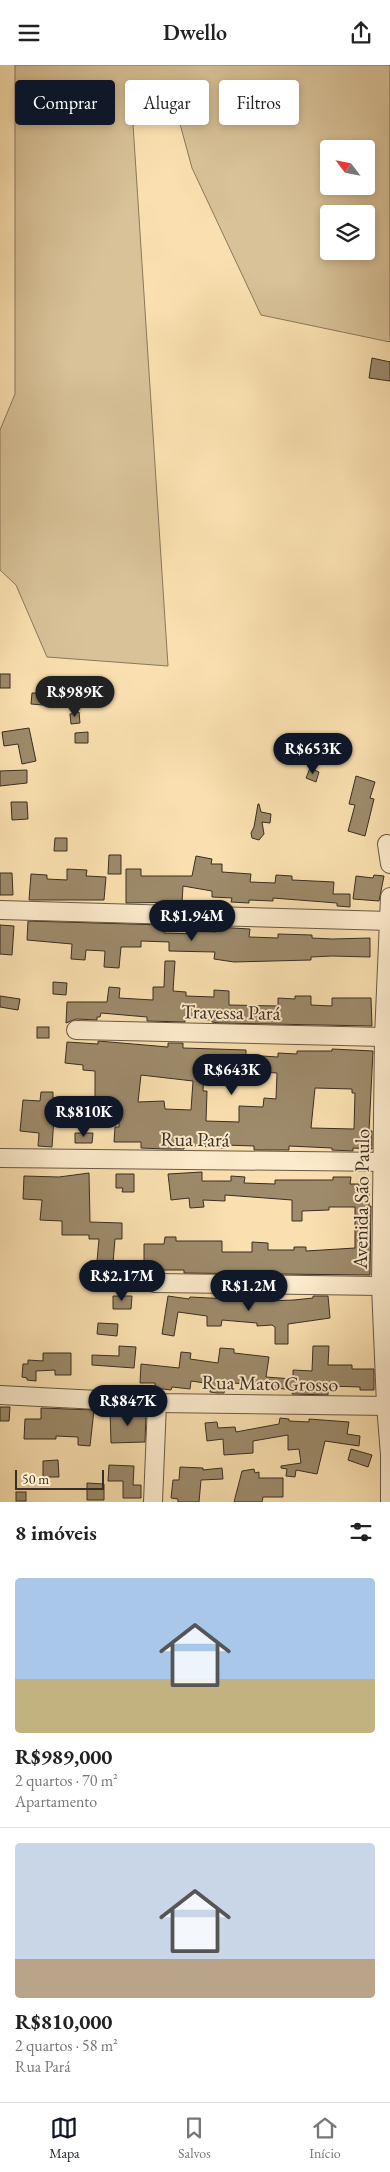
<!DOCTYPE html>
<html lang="pt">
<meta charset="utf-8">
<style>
:root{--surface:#fff;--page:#f2f2f2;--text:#222;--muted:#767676;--line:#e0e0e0;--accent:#111827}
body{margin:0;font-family:"EB Garamond",serif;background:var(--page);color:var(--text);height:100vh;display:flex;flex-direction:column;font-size:19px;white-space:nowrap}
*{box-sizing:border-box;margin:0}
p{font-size:16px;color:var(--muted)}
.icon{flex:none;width:28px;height:28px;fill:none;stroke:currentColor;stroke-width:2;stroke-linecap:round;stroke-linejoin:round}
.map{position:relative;height:1437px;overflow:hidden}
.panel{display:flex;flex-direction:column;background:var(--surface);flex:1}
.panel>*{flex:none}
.hud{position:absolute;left:15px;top:15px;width:360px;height:45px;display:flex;gap:10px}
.needle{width:32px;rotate:302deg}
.fabs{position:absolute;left:320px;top:75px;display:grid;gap:10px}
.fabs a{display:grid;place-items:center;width:55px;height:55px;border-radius:5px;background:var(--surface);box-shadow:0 2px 8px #0003;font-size:25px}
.scale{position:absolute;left:15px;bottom:12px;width:89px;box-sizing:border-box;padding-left:5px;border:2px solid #392e21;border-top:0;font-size:14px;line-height:18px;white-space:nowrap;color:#392e21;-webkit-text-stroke:4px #fcebcc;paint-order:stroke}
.price{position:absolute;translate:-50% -42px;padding:0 11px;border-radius:18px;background:var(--accent);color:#fff;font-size:16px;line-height:32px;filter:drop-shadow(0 1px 2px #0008)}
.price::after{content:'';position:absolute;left:50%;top:30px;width:15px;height:11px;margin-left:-8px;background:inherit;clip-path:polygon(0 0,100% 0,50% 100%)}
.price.active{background:#222;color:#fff}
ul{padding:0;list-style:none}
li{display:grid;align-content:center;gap:10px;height:265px;padding:0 15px}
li+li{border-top:1px solid var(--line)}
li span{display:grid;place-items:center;height:155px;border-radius:5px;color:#555}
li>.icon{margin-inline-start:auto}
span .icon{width:90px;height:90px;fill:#fffc;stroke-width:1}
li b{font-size:21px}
h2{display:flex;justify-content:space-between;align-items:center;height:60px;padding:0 15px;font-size:21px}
.chip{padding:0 18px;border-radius:5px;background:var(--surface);box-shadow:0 2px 8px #0003;font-size:18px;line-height:45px}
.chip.active{background:var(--accent);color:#fff}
header{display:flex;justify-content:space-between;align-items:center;height:65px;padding:0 15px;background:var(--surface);font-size:22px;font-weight:600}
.menu{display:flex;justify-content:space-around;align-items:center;height:70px;border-top:1px solid var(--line);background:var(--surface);font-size:14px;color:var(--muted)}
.menu a{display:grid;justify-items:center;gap:2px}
.menu .active{color:var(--accent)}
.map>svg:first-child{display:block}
.green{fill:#d9c298;stroke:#89785c;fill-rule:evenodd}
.building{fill:#9d8b6b;stroke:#392e21;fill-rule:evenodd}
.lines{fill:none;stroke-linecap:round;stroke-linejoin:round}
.minor-casing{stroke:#695a45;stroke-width:20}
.minor{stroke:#fcebcc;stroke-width:18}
.labels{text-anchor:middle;stroke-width:4;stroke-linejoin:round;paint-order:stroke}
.street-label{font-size:20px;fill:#392e21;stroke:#fcebcc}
</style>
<header><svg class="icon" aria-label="menu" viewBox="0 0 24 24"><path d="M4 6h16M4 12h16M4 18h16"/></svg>Dwello<svg class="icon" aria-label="share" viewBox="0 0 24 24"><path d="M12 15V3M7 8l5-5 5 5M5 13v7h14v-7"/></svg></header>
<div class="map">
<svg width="390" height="1437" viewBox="0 0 390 1437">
<rect width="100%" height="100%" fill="#fae0b0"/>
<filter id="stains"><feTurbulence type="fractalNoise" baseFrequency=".004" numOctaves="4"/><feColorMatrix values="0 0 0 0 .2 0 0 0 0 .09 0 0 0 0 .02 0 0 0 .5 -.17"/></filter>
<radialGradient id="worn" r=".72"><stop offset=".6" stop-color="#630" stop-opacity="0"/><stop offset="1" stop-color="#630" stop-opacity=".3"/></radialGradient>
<path class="green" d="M15 0H390V277L261 250 192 103 174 37 162 19 141 16 133 59 168 601 47 592 16 520 0 505V365L15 329ZM329 84H366V121H329ZM329 149H366V186H329Z"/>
<g class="building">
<polygon points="372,293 390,297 390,316 369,313"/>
<rect x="0" y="609" width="10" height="14"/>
<polygon points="32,628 44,628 43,640 31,639"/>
<polygon points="79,647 80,658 71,659 70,649"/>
<polygon points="29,663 36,696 22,699 18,679 4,681 2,667"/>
<polygon points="88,667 88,678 75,678 75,668"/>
<polygon points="310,703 319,707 316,717 306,713"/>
<polygon points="27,705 27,718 0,721 0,706"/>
<polygon points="356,711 375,717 370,733 374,734 365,771 348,766 355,740 349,739"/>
<polygon points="11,737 27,737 28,754 12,755"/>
<polygon points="258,739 259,739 261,747 271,749 270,758 262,757 264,769 259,775 252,773 251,768 254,762"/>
<polygon points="55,773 67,773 67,786 54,786"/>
<polygon points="109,790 121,790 121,809 108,809"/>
<polygon points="196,791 212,794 211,799 222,799 222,807 251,809 250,817 275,818 276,810 292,811 292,815 334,817 333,829 350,829 350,842 337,841 337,838 273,833 273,836 249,835 249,838 231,837 232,833 212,832 212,826 183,821 182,837 126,838 126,804 141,804 141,811 192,811"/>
<polygon points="67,804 87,805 86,811 106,812 104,835 29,835 31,809 47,810 47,814 67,815"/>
<polygon points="0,808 12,808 13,830 0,830"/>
<polygon points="374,810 384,811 379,836 353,834 356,811 373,813"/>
<polygon points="28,856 164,860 164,868 196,869 196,866 216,867 216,862 250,864 249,872 278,873 278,869 312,870 312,873 332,874 370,873 370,892 332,891 311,892 311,895 234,897 214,894 215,887 169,886 169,877 141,876 141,882 121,882 119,903 104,902 105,886 86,885 85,895 71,894 72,879 27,875"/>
<polygon points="0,860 14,861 12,890 0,889"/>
<polygon points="165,896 175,896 173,926 186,927 186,931 214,932 214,925 229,926 229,940 278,941 278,933 295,934 295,931 311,931 311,940 332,941 332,933 371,933 372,961 219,958 212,957 212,955 185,954 185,957 147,956 147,952 101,948 100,952 97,952 97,955 76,954 66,958 67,937 107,937 109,922 120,923 119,933 153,935 153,922 164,922"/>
<polygon points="53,917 67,918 66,930 53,929"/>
<polygon points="0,931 20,934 18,945 0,942"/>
<rect x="37" y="962" width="12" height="11"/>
<path d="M98 976 168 982V978H183V983L246 985V990L278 992V988L297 989V986H332V984L373 986 369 1066H372V1084L353 1083V1086L332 1085V1083L289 1081V1085H254V1081L224 1080V1083L184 1080V1084H165L141 1083V1077H114L115 1062H119V1041H95V1006L83 1005V1000L65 998 67 977 98 979ZM245 1006 277 1008 276 1034 264 1033 263 1042 239 1041V1057L206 1056 207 1026H203L204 1008 231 1009V1017H245ZM141 1010 193 1016 191 1045 165 1044 164 1036 138 1037ZM315 1023 352 1024V1028H355L354 1064 311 1063Z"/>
<polygon points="41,1027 53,1027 53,1033 73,1034 72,1054 54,1053 52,1082 38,1081 39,1068 20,1066 23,1035 40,1036"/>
<polygon points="75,1068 93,1068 92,1078 75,1078"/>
<polygon points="202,1107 202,1116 231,1116 231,1111 245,1112 244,1118 275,1119 275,1115 333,1115 333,1112 351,1112 350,1119 369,1119 369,1141 371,1141 370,1210 184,1208 184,1205 144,1205 144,1179 164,1179 165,1172 176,1172 176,1176 222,1176 222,1187 252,1187 252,1177 268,1178 268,1185 294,1185 294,1182 306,1182 306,1186 355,1183 355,1142 329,1142 329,1145 302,1146 302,1156 292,1156 292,1135 225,1130 225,1136 203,1135 204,1142 190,1143 189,1133 171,1135 168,1109"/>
<polygon points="89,1108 90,1157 122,1158 122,1174 115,1174 113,1198 128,1199 127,1211 110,1211 110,1226 100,1226 100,1210 89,1210 90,1196 97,1196 99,1174 89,1174 89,1170 62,1170 62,1156 40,1155 42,1135 23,1134 24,1111 59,1112"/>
<polygon points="116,1109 134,1109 134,1127 122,1127 123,1123 116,1123"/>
<polygon points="248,1230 266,1230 266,1236 294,1235 313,1233 313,1231 328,1231 330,1253 288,1259 288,1279 275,1279 275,1262 272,1260 257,1261 257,1258 222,1255 221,1261 207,1261 207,1251 178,1247 174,1271 162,1269 168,1231 189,1234 190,1232 249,1235"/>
<polygon points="113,1231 132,1231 131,1244 113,1244"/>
<polygon points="98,1258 118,1259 117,1271 97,1269"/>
<polygon points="119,1281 136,1282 134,1303 92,1300 92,1290 119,1291"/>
<polygon points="313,1281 329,1281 328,1300 352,1300 352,1304 374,1304 374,1325 360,1325 360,1322 328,1321 328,1330 292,1329 293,1325 226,1317 224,1328 217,1328 210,1327 212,1319 191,1316 190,1324 172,1322 171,1325 155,1323 155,1318 140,1318 141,1299 179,1303 181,1287 191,1288 190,1294 218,1298 220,1283 234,1284 234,1288 269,1292 266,1312 293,1314 293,1305 312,1306"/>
<polygon points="43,1288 71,1288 71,1310 55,1310 55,1305 36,1306 36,1316 27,1315 27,1313 22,1312 23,1299 28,1299 28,1295 43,1296"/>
<polygon points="0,1342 10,1342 9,1356 0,1356"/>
<polygon points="41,1343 94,1345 90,1381 78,1380 78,1372 56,1371 56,1374 24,1374 25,1354 41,1354"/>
<polygon points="110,1346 146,1348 145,1377 111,1378"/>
<polygon points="280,1353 289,1354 289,1356 309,1357 309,1354 349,1357 347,1369 360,1371 359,1381 325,1376 317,1409 296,1405 295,1412 286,1411 287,1404 281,1403 281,1401 301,1398 299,1384 288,1385 288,1370 253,1376 253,1388 224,1390 223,1374 207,1376 205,1358 217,1357 218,1363 235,1362 236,1367 279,1359"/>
<polygon points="351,1384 372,1390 368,1402 348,1395"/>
<polygon points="58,1395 59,1412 43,1412 43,1396"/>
<polygon points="109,1400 134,1401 133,1420 141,1420 141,1433 123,1433 123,1416 108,1416"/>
<polygon points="180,1402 203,1403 203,1405 222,1403 223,1414 201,1415 199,1437 178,1437 178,1434 171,1433 173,1415 179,1415"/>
<polygon points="254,1404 255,1408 259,1407 259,1413 283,1413 283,1432 263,1432 262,1437 234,1437 242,1406"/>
<polygon points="87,1418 104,1419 104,1435 87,1435"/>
<rect x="16" y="1427" width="10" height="9"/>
</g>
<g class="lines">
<g class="minor-casing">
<g id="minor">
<polyline points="387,779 390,799"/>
<polyline points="0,845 390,856"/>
<polyline points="76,965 384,972"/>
<polyline points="0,1093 390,1097"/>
<polyline points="154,1218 381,1221"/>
<polyline points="0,1330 157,1338 390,1341"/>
<polyline points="153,1437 157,1338"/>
<polyline points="390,1437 390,1390 386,1340 381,1221 384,972 390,832"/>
</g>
</g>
<use href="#minor" class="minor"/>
</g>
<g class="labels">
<g class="street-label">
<text transform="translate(231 947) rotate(1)" y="7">Travessa Pará</text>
<text transform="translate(195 1074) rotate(1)" y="7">Rua Pará</text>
<text transform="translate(361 1134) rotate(-89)" y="7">Avenida São Paulo</text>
<text transform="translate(270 1318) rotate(1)" y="7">Rua Mato Grosso</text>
</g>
</g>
<rect width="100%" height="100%" filter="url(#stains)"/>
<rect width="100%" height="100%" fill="url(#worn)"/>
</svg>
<div class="fabs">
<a><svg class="needle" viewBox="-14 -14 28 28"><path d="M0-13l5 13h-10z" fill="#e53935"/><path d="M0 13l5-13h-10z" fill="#767676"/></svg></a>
<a><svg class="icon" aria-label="layers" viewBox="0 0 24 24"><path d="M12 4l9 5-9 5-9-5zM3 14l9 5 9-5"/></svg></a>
</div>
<div class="scale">50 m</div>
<b class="price active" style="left:75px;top:653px">R$989K</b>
<b class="price" style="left:313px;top:710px">R$653K</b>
<b class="price" style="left:192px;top:877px">R$1.94M</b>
<b class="price" style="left:232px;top:1031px">R$643K</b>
<b class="price" style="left:84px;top:1073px">R$810K</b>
<b class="price" style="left:122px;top:1237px">R$2.17M</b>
<b class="price" style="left:249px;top:1247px">R$1.2M</b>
<b class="price" style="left:128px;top:1362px">R$847K</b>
<div class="hud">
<a class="chip active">Comprar</a>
<a class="chip">Alugar</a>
<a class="chip">Filtros</a>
</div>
</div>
<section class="panel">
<h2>8 imóveis<svg class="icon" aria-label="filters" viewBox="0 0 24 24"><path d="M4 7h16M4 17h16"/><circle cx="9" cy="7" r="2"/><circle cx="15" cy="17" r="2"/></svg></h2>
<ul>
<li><span style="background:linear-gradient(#a9c7e8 65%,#c2b280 0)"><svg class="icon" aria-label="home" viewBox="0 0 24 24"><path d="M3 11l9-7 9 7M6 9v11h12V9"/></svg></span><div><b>R$989,000</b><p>2 quartos · 70 m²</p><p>Apartamento</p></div></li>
<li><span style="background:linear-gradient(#c9d6e8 75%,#b9a48a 0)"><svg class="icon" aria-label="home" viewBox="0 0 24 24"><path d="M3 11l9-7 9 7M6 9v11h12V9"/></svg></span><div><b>R$810,000</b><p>2 quartos · 58 m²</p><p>Rua Pará</p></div></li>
</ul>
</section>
<nav class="menu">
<a class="active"><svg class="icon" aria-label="map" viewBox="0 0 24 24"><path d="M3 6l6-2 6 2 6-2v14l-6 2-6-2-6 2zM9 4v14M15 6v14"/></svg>Mapa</a>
<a><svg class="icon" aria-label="saved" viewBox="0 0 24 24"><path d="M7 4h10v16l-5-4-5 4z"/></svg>Salvos</a>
<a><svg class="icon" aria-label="home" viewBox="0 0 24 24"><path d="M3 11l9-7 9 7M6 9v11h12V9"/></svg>Início</a>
</nav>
